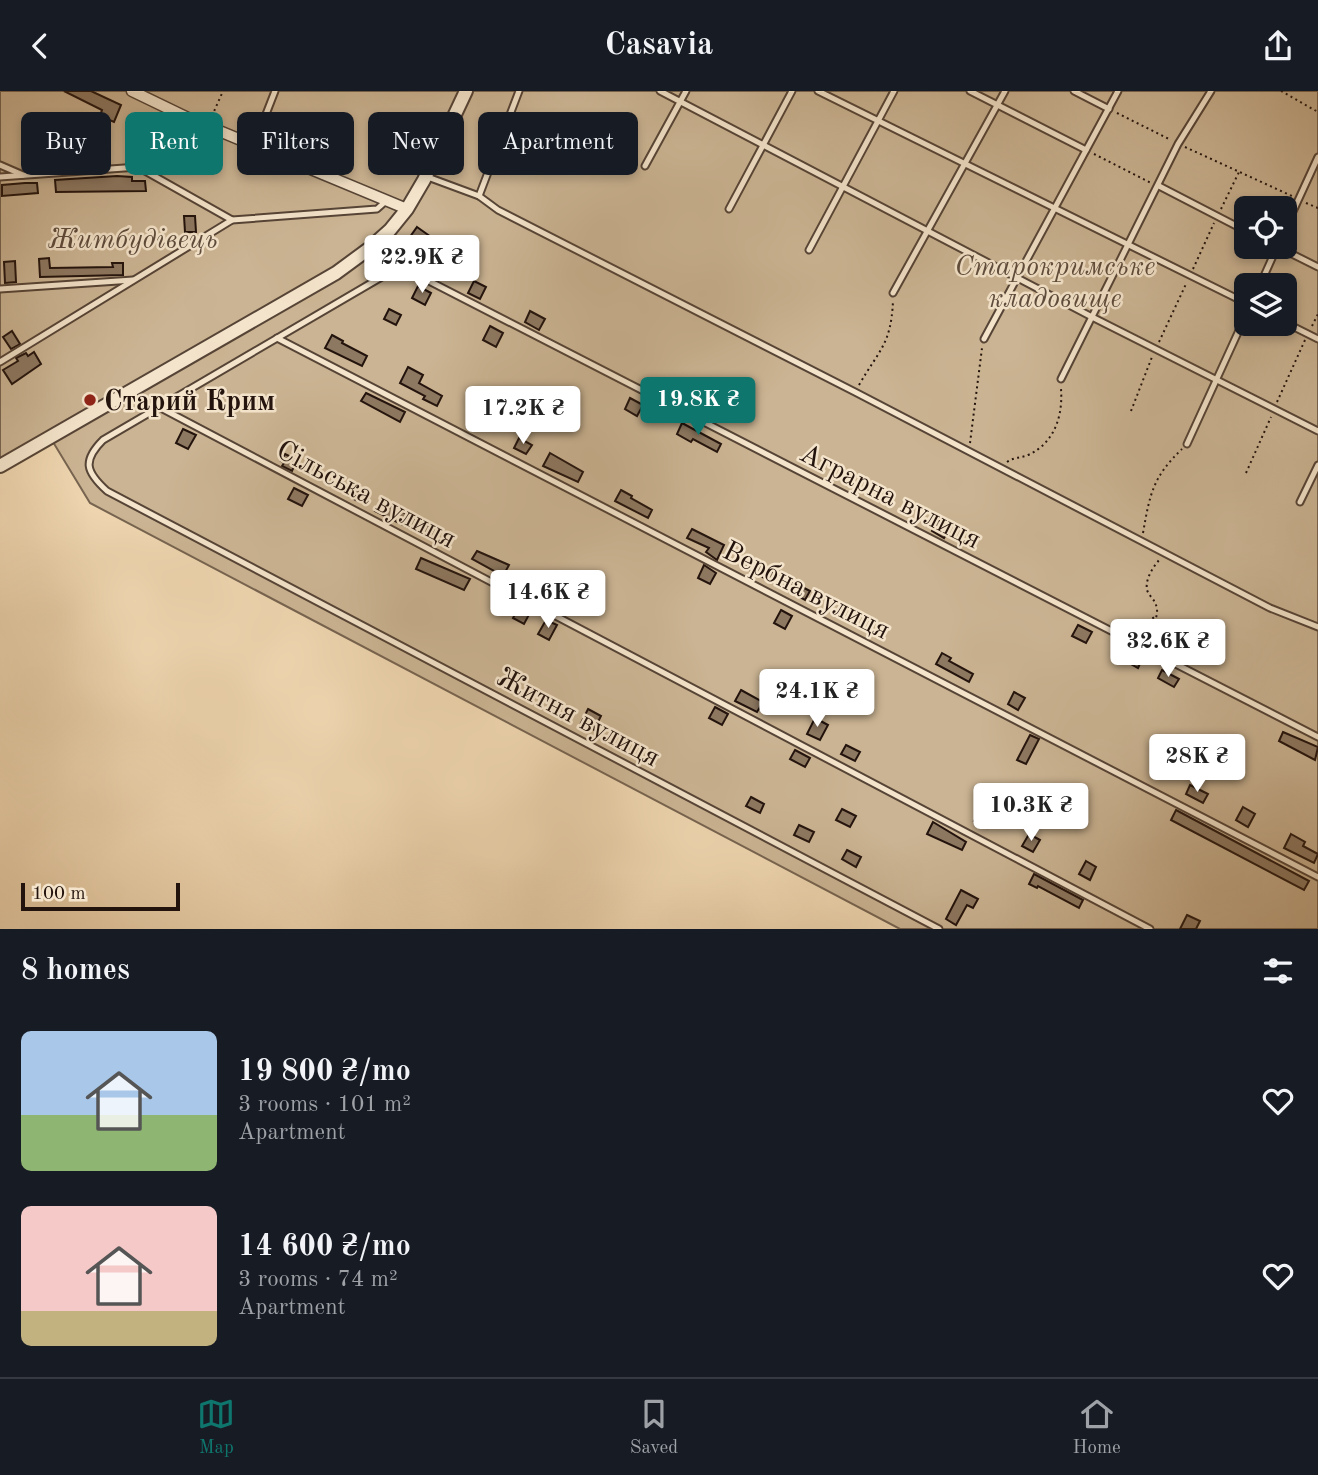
<!DOCTYPE html>
<meta charset="utf-8">
<style>
:root{--surface:#171b24;--page:#20242c;--text:#f1f3f6;--muted:#9ea1a6;--line:#363941;--accent:#0f766e}
body{margin:0;font-family:"Old Standard TT",serif;background:var(--page);color:var(--text);height:100vh;display:flex;flex-direction:column;font-size:26px;white-space:nowrap}
*{box-sizing:border-box;margin:0}
p{font-size:23px;color:var(--muted)}
.icon{flex:none;width:38px;height:38px;fill:none;stroke:currentColor;stroke-width:2;stroke-linecap:round;stroke-linejoin:round}
.map{position:relative;height:838px;overflow:hidden}
.panel{display:flex;flex-direction:column;background:var(--surface);flex:1}
.panel>*{flex:none}
.banner{position:absolute;left:21px;top:21px;width:700px;height:63px;display:flex;gap:14px}
.buttons{position:absolute;left:1234px;top:105px;display:grid;gap:14px}
.buttons a{display:grid;place-items:center;width:63px;height:63px;border-radius:10px;background:var(--surface);box-shadow:0 4px 10px #0003;font-size:35px}
.scale{position:absolute;left:21px;bottom:18px;width:159px;box-sizing:border-box;padding-left:7px;border:4px solid #23130d;border-top:0;font-size:19px;line-height:24px;white-space:nowrap;color:#23130d;-webkit-text-stroke:5px #f4e4cb;paint-order:stroke}
.price{position:absolute;translate:-50% -60px;padding:0 16px;border-radius:7px;background:#fff;color:#222;font-size:23px;line-height:46px;filter:drop-shadow(0 2px 4px #0008)}
.price::after{content:'';position:absolute;left:50%;top:42px;width:21px;height:16px;margin-left:-10px;background:inherit;clip-path:polygon(0 0,100% 0,50% 100%)}
.price.active{background:var(--accent);color:#fff}
ul{padding:0;list-style:none}
li{display:flex;align-items:center;gap:21px;height:175px;padding:0 21px}
li span{display:grid;place-items:center;flex:none;width:196px;height:140px;border-radius:10px;color:#555}
li>.icon{margin-inline-start:auto}
span .icon{width:84px;height:84px;fill:#fffc;stroke-width:1}
li b{font-size:30px}
h2{display:flex;justify-content:space-between;align-items:center;height:84px;padding:0 21px;font-size:30px}
.pill{padding:0 24px;border-radius:10px;background:var(--surface);box-shadow:0 4px 10px #0003;font-size:24px;line-height:63px}
.pill.active{background:var(--accent);color:#fff}
header{display:flex;justify-content:space-between;align-items:center;height:91px;padding:0 21px;background:var(--surface);font-size:32px;font-weight:700}
.tabs{display:flex;justify-content:space-around;align-items:center;height:98px;border-top:2px solid var(--line);background:var(--surface);font-size:19px;color:var(--muted)}
.tabs a{display:grid;justify-items:center;gap:4px}
.tabs .active{color:var(--accent)}
.map>svg:first-child{display:block}
.green{fill:#cbb493;stroke:#776450;stroke-width:2;fill-rule:evenodd}
.building{fill:#8d7861;stroke:#23130d;stroke-width:2}
.lines{fill:none;stroke-linecap:round;stroke-linejoin:round}
.service-casing{stroke:#564436;stroke-width:9}
.minor-casing{stroke:#564436;stroke-width:13}
.tertiary-casing{stroke:#564436;stroke-width:16}
.path{stroke:#23130d;stroke-width:2;stroke-dasharray:2 3.5;stroke-linecap:butt}
.service{stroke:#f4e4cb;stroke-width:5}
.minor{stroke:#f4e4cb;stroke-width:10}
.tertiary{stroke:#f4e4cb;stroke-width:12}
.poi-dot{fill:#8f2418;stroke:#f4e4cb;stroke-width:2.5}
.labels{text-anchor:middle;stroke-width:5;stroke-linejoin:round;paint-order:stroke}
.park-label{font-size:28px;font-style:italic;fill:#5e4b3c;stroke:#f4e4cb}
.poi-label{font-size:28px;font-weight:bold;fill:#23130d;stroke:#f4e4cb;text-anchor:start}
.street-label{font-size:28px;fill:#23130d;stroke:#f4e4cb}
</style>
<header><svg class="icon" aria-label="back" viewBox="0 0 24 24"><path d="M15 5l-7 7 7 7"/></svg>Casavia<svg class="icon" aria-label="share" viewBox="0 0 24 24"><path d="M12 15V3M7 8l5-5 5 5M5 13v7h14v-7"/></svg></header>
<div class="map">
<svg width="1318" height="838" viewBox="0 0 1318 838">
<rect width="100%" height="100%" fill="#eed5af"/>
<filter id="stains"><feTurbulence type="fractalNoise" baseFrequency=".00286" numOctaves="4"/><feColorMatrix values="0 0 0 0 .2 0 0 0 0 .09 0 0 0 0 .02 0 0 0 .5 -.17"/></filter>
<radialGradient id="worn" r=".72"><stop offset=".6" stop-color="#630" stop-opacity="0"/><stop offset="1" stop-color="#630" stop-opacity=".3"/></radialGradient>
<path class="green" d="M0 0H1318V838H900L90 412 50 346 0 375ZM1246 117H1284V156H1246ZM1246 194H1284V233H1246Z"/>
<g class="building">
<polygon points="64,0 91,0 121,14 114,31 100,25 102,19"/>
<polygon points="117,85 132,86 132,90 145,90 146,100 56,101 55,89"/>
<polygon points="25,92 37,92 38,102 2,105 2,94"/>
<polygon points="184,125 195,125 196,141 185,141"/>
<polygon points="417,136 431,146 419,163 405,153"/>
<polygon points="49,167 50,177 113,176 112,172 123,172 123,184 40,186 39,168"/>
<polygon points="15,170 16,191 5,192 4,171"/>
<polygon points="474,190 486,196 480,208 468,202"/>
<polygon points="418,195 431,202 425,214 412,207"/>
<polygon points="389,218 401,224 396,234 384,228"/>
<polygon points="530,220 545,228 539,239 525,231"/>
<polygon points="490,235 503,242 496,256 483,249"/>
<polygon points="12,240 20,253 11,258 3,246"/>
<polygon points="332,244 343,250 342,252 367,265 362,275 325,257"/>
<polygon points="34,261 41,273 12,293 3,279 18,270 16,267 26,262 28,265"/>
<polygon points="408,276 423,284 419,292 442,305 437,315 423,308 425,305 400,292"/>
<polygon points="366,302 405,321 400,331 361,310"/>
<polygon points="699,303 713,311 706,324 692,316"/>
<polygon points="630,307 643,314 637,325 625,318"/>
<polygon points="682,332 721,353 717,361 693,348 691,351 677,343"/>
<polygon points="183,338 196,344 188,358 176,352"/>
<polygon points="519,347 532,354 526,363 514,357"/>
<polygon points="550,362 583,381 578,391 543,375"/>
<polygon points="285,363 297,369 292,380 282,375 284,372 281,370"/>
<polygon points="352,394 365,401 359,411 347,404"/>
<polygon points="294,397 308,404 302,415 288,408"/>
<polygon points="621,399 632,405 631,407 652,419 648,427 615,410"/>
<polygon points="381,409 434,438 429,447 375,420"/>
<polygon points="938,429 950,436 944,447 932,440"/>
<polygon points="692,438 724,454 717,469 706,461 709,457 687,447"/>
<polygon points="477,460 509,474 503,485 472,468"/>
<polygon points="744,466 810,500 805,509 740,474"/>
<polygon points="421,467 470,488 464,499 416,478"/>
<polygon points="704,474 716,482 710,493 698,487"/>
<polygon points="520,489 531,495 529,499 540,504 537,509 516,497"/>
<polygon points="521,512 532,518 524,533 513,527"/>
<polygon points="781,519 792,525 785,538 774,532"/>
<polygon points="546,529 557,534 549,549 538,543"/>
<polygon points="1078,534 1092,541 1086,552 1072,545"/>
<polygon points="1179,552 1191,558 1185,569 1173,563"/>
<polygon points="1128,558 1143,566 1138,577 1122,568"/>
<polygon points="942,562 951,567 949,570 973,583 969,591 936,573"/>
<polygon points="1162,579 1179,588 1174,596 1158,587"/>
<polygon points="741,599 763,611 757,621 735,610"/>
<polygon points="1014,601 1025,607 1018,619 1008,613"/>
<polygon points="715,616 728,623 722,634 709,627"/>
<polygon points="588,618 601,625 594,639 581,632"/>
<polygon points="815,627 828,634 820,649 807,643"/>
<polygon points="1283,641 1318,656 1315,669 1279,650"/>
<polygon points="1030,644 1039,648 1026,673 1017,669"/>
<polygon points="846,654 860,661 855,670 841,663"/>
<polygon points="795,659 810,667 805,676 790,668"/>
<polygon points="1190,694 1208,703 1203,712 1186,703"/>
<polygon points="751,706 764,713 760,722 746,715"/>
<polygon points="1243,716 1255,723 1248,736 1236,729"/>
<polygon points="842,718 856,725 850,736 836,729"/>
<polygon points="980,719 993,726 987,737 974,730"/>
<polygon points="1176,719 1309,790 1304,799 1171,729"/>
<polygon points="933,731 966,751 962,759 927,743"/>
<polygon points="799,734 814,741 809,751 794,744"/>
<polygon points="1029,743 1040,749 1033,761 1022,755"/>
<polygon points="1291,743 1305,751 1303,755 1318,763 1314,772 1284,757"/>
<polygon points="847,759 861,766 856,776 842,768"/>
<polygon points="1086,770 1096,776 1090,789 1079,783"/>
<polygon points="1034,783 1083,809 1079,817 1038,795 1037,797 1029,793"/>
<polygon points="961,799 978,808 973,817 967,814 956,834 946,828"/>
<polygon points="1187,824 1200,830 1196,838 1180,838"/>
</g>
<g class="lines">
<g class="service-casing">
<g id="service">
<polyline points="660,0 1092,226 1318,340"/>
<polyline points="818,0 1246,212"/>
<polyline points="970,0 1086,59"/>
<polyline points="1074,0 1109,18"/>
<polyline points="254,54 275,0"/>
<polyline points="0,74 23,84"/>
<polyline points="645,75 686,0"/>
<polyline points="425,85 479,105 498,119 855,301 1270,517 1318,536"/>
<polyline points="0,86 138,76 232,129"/>
<polyline points="1159,95 1246,140"/>
<polyline points="479,105 519,0"/>
<polyline points="729,118 792,0"/>
<polyline points="1284,140 1318,66"/>
<polyline points="385,144 403,170 427,189 1318,646"/>
<polyline points="1278,156 1318,176"/>
<polyline points="809,159 894,0"/>
<path d="M403 170 385 184 103 349C82 370 86 381 107 400L939 838"/>
<polyline points="1260,194 1277,156"/>
<polyline points="0,198 133,189"/>
<polyline points="893,202 1005,0"/>
<polyline points="1284,231 1318,248"/>
<polyline points="277,247 1318,786"/>
<polyline points="984,248 1118,0"/>
<polyline points="0,271 232,129 377,118 386,110"/>
<polyline points="1061,288 1178,53 1211,0"/>
<polyline points="159,316 1150,838"/>
<polyline points="1187,353 1246,224"/>
<polyline points="1300,411 1318,374"/>
</g>
</g>
<g class="minor-casing">
<polyline id="minor" points="132,0 188,27 407,118"/>
</g>
<g class="tertiary-casing">
<polyline id="tertiary" points="0,375 336,182 370,157 390,139 407,118 424,89 466,0"/>
</g>
<g class="path">
<polyline points="1281,0 1318,21"/>
<polyline points="1117,22 1171,49"/>
<polyline points="212,25 223,0"/>
<polyline points="1185,56 1292,105"/>
<polyline points="1094,63 1151,92"/>
<polyline points="1306,112 1318,117"/>
<polyline points="1221,118 1239,81"/>
<polyline points="1193,178 1214,132"/>
<polyline points="1312,235 1318,223"/>
<polyline points="1159,251 1186,193"/>
<path d="M859 294C879 259 891 254 893 210"/>
<polyline points="1277,311 1305,249"/>
<polyline points="1131,320 1152,266"/>
<polyline points="970,352 982,257"/>
<path d="M1007 371C1014 366 1021 367 1028 364 1055 352 1063 324 1061 298"/>
<polyline points="1246,382 1271,326"/>
<path d="M1143 442C1150 402 1153 386 1182 358"/>
<path d="M1115 532C1130 535 1144 534 1156 525"/>
<path d="M1137 545C1148 540 1161 528 1156 514 1155 509 1149 505 1147 499 1145 488 1153 476 1160 468"/>
</g>
<use href="#service" class="service"/>
<use href="#minor" class="minor"/>
<use href="#tertiary" class="tertiary"/>
</g>
<circle class="poi-dot" cx="90" cy="309" r="7"/>
<g class="labels">
<g class="park-label">
<text x="133" y="157">Житбудівець</text>
<text x="1055" y="184">Старокримське<tspan x="1055" dy="32">кладовище</tspan></text>
</g>
<g class="poi-label">
<text x="104" y="319">Старий Крим</text>
</g>
<g class="street-label">
<text transform="translate(367 402) rotate(28)" y="10">Сільська вулиця</text>
<text transform="translate(891 404) rotate(27)" y="10">Аграрна вулиця</text>
<text transform="translate(807 498) rotate(27)" y="10">Вербна вулиця</text>
<text transform="translate(579 625) rotate(28)" y="10">Житня вулиця</text>
</g>
</g>
<rect width="100%" height="100%" filter="url(#stains)"/>
<rect width="100%" height="100%" fill="url(#worn)"/>
</svg>
<div class="buttons">
<a><svg class="icon" aria-label="locate" viewBox="0 0 24 24"><circle cx="12" cy="12" r="6"/><path d="M12 2v4M12 18v4M2 12h4M18 12h4"/></svg></a>
<a><svg class="icon" aria-label="layers" viewBox="0 0 24 24"><path d="M12 4l9 5-9 5-9-5zM3 14l9 5 9-5"/></svg></a>
</div>
<div class="scale">100 m</div>
<b class="price" style="left:422px;top:204px">22.9K ₴</b>
<b class="price active" style="left:698px;top:346px">19.8K ₴</b>
<b class="price" style="left:523px;top:355px">17.2K ₴</b>
<b class="price" style="left:548px;top:539px">14.6K ₴</b>
<b class="price" style="left:1168px;top:588px">32.6K ₴</b>
<b class="price" style="left:817px;top:638px">24.1K ₴</b>
<b class="price" style="left:1197px;top:703px">28K ₴</b>
<b class="price" style="left:1031px;top:752px">10.3K ₴</b>
<div class="banner">
<a class="pill">Buy</a>
<a class="pill active">Rent</a>
<a class="pill">Filters</a>
<a class="pill">New</a>
<a class="pill">Apartment</a>
</div>
</div>
<section class="panel">
<h2>8 homes<svg class="icon" aria-label="filters" viewBox="0 0 24 24"><path d="M4 7h16M4 17h16"/><circle cx="9" cy="7" r="2"/><circle cx="15" cy="17" r="2"/></svg></h2>
<ul>
<li><span style="background:linear-gradient(#a9c7e8 60%,#8fb573 0)"><svg class="icon" aria-label="home" viewBox="0 0 24 24"><path d="M3 11l9-7 9 7M6 9v11h12V9"/></svg></span><div><b>19 800 ₴/mo</b><p>3 rooms · 101 m²</p><p>Apartment</p></div><svg class="icon" aria-label="heart" viewBox="0 0 24 24"><path d="M12 20l-8-8c-3-5 5-10 8-4 3-6 11-1 8 4z"/></svg></li>
<li><span style="background:linear-gradient(#f6c9c9 75%,#c2b280 0)"><svg class="icon" aria-label="home" viewBox="0 0 24 24"><path d="M3 11l9-7 9 7M6 9v11h12V9"/></svg></span><div><b>14 600 ₴/mo</b><p>3 rooms · 74 m²</p><p>Apartment</p></div><svg class="icon" aria-label="heart" viewBox="0 0 24 24"><path d="M12 20l-8-8c-3-5 5-10 8-4 3-6 11-1 8 4z"/></svg></li>
</ul>
</section>
<nav class="tabs">
<a class="active"><svg class="icon" aria-label="map" viewBox="0 0 24 24"><path d="M3 6l6-2 6 2 6-2v14l-6 2-6-2-6 2zM9 4v14M15 6v14"/></svg>Map</a>
<a><svg class="icon" aria-label="saved" viewBox="0 0 24 24"><path d="M7 4h10v16l-5-4-5 4z"/></svg>Saved</a>
<a><svg class="icon" aria-label="home" viewBox="0 0 24 24"><path d="M3 11l9-7 9 7M6 9v11h12V9"/></svg>Home</a>
</nav>
